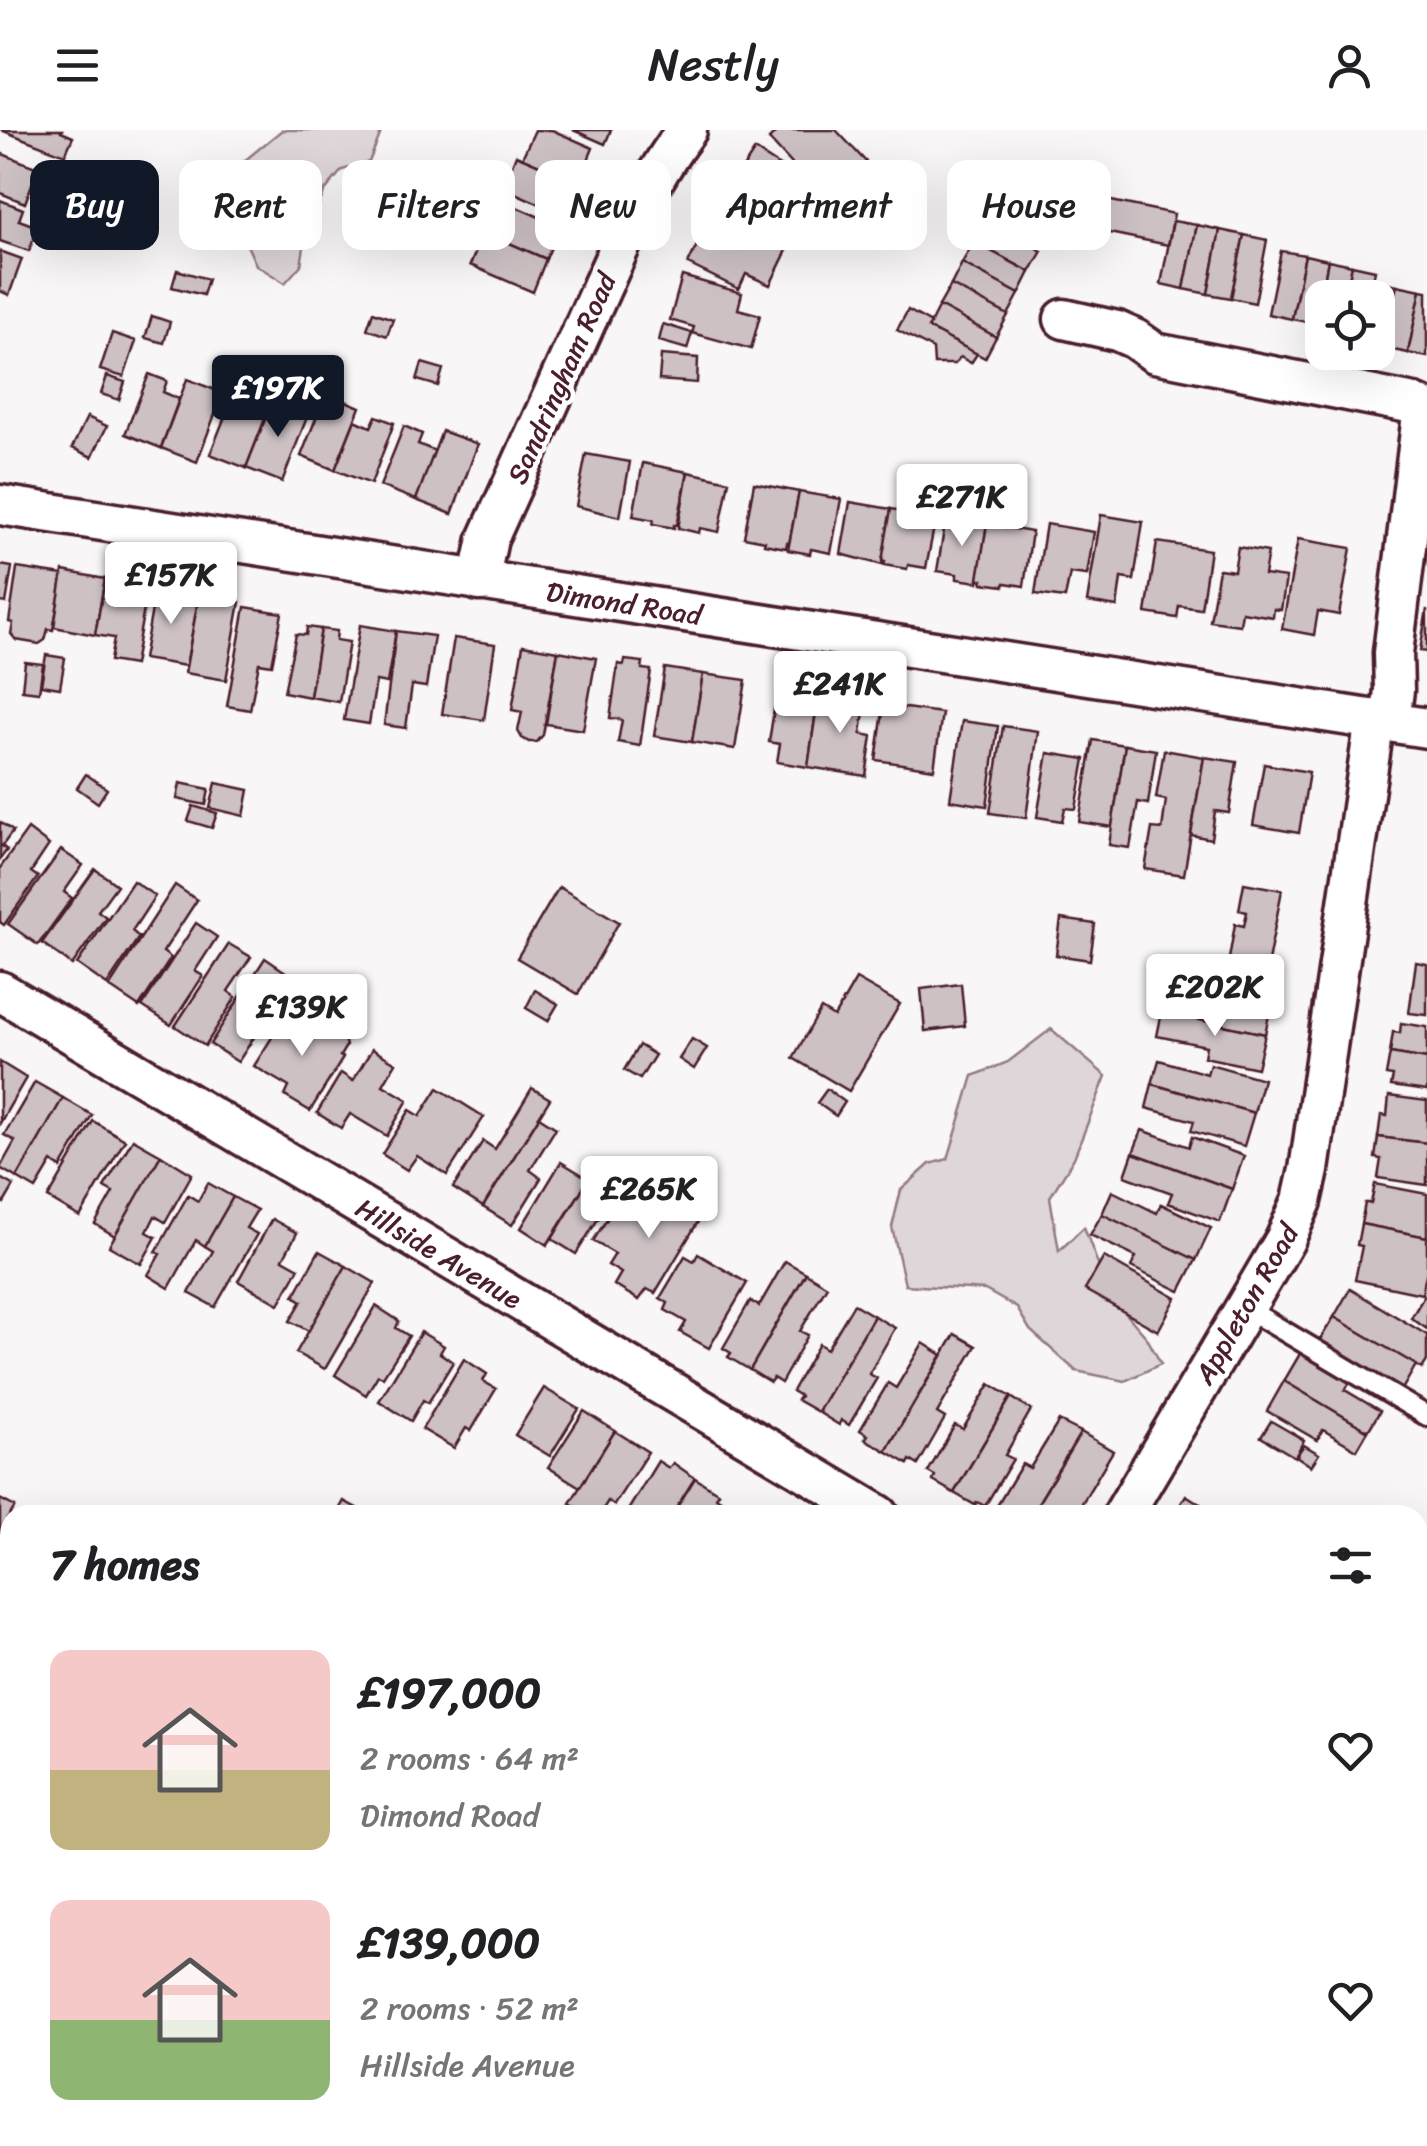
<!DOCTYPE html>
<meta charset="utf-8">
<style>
:root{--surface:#fff;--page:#f6f6f6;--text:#202124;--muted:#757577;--accent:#111827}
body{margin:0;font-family:Sriracha,sans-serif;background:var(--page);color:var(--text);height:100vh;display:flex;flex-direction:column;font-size:38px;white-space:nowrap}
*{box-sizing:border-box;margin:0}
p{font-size:32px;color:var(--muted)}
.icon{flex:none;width:55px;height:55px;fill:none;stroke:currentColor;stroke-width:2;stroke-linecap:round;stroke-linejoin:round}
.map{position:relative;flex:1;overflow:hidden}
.panel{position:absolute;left:0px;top:1375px;width:1428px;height:642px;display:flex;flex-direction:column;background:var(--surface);border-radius:30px 30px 0 0;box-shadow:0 10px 40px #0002}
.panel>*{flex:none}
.banner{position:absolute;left:30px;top:30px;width:1368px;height:90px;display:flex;gap:20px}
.controls{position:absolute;left:1305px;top:150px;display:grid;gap:20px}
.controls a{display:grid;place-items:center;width:90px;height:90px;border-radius:20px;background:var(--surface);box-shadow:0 10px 40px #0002;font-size:50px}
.price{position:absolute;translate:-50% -85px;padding:0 22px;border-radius:10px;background:#fff;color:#222;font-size:32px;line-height:65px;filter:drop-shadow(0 2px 5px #0008)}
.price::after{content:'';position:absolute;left:50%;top:60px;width:30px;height:22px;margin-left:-15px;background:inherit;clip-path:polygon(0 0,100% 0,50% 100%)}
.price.current{background:var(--accent);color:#fff}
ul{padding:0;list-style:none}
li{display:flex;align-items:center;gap:30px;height:250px;padding:0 50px}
li span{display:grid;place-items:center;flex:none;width:280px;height:200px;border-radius:20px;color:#555}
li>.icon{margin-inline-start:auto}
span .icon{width:120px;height:120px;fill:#fffc;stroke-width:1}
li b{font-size:42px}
h2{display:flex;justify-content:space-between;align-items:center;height:120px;padding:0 50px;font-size:42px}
.pill{padding:0 35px;border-radius:20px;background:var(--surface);box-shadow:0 10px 40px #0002;font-size:35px;line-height:90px}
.pill.current{background:var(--accent);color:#fff}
header{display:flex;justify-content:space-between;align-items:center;height:130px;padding:0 50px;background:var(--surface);font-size:45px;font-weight:600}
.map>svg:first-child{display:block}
.green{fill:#ded6d9;stroke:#947a82;stroke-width:2.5}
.building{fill:#cdc1c4;stroke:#4a1f2b;stroke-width:2.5}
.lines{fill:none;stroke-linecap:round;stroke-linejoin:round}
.service-casing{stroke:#4a1f2b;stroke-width:25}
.minor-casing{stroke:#4a1f2b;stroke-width:45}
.service{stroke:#fff;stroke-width:18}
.minor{stroke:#fff;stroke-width:38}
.labels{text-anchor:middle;stroke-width:9;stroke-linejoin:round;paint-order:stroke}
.street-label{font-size:28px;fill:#4a1f2b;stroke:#fff}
</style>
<header><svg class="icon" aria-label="menu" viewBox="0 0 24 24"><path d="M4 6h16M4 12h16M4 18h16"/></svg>Nestly<svg class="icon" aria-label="person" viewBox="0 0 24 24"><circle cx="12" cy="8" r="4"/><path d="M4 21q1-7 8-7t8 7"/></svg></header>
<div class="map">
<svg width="1427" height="2016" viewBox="0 0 1427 2016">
<rect width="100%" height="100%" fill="#f8f6f7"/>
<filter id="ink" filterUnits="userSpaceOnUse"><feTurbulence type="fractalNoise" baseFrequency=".01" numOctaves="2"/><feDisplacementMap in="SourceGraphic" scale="20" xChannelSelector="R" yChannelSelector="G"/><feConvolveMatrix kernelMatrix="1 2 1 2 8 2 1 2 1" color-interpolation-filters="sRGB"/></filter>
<g filter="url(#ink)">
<g class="green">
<polygon points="282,0 382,0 369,32 342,40 324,62 305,111 301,135 285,153 256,135 227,71 238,36"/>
<polygon points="1051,899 1106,946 1074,1028 1050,1067 1059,1121 1084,1097 1109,1164 1147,1208 1161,1234 1125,1251 1076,1241 1030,1200 1017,1178 985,1160 905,1155 892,1097 901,1060 930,1034 948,1029 973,946 1008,932"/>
</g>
<g class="building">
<polygon points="1,0 62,0 61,2 73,7 65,25"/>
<polygon points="535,0 552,0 593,18 579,52 522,28"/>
<polygon points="573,0 611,0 605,14"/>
<polygon points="778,0 836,0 867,33 831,67 819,54 815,59 769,9"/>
<polygon points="755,20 809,55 777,102 724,67"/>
<polygon points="0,23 38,38 25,73 0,63"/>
<polygon points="516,25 579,52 566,85 503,58"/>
<polygon points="471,37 498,49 492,62 465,50"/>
<polygon points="1092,67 1174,84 1168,115 1085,98"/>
<polygon points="498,69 560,96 546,129 460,92 469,72 493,82"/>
<polygon points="0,70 23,79 19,90 38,97 29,121 0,111"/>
<polygon points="713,82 788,118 770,155 746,144 739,159 688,134"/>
<polygon points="985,91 1042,121 1030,142 974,112"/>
<polygon points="1173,91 1197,95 1184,159 1161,154"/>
<polygon points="1197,95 1220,100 1208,164 1184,159"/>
<polygon points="1220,100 1244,105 1231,168 1208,164"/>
<polygon points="484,102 546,129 533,162 470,135"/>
<polygon points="1244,105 1267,110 1255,173 1231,168"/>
<polygon points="974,112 1030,142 1019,164 962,133"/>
<polygon points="0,121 22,129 9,165 0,161"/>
<polygon points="1281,121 1305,125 1292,189 1268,184"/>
<polygon points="1305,125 1328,130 1316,194 1292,189"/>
<polygon points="1328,130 1352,135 1345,168 1322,168 1322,195 1316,194"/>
<polygon points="962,133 1019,164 1008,185 951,155"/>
<polygon points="1352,135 1375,140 1370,168 1345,168"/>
<polygon points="177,140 208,149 203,165 172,157"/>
<polygon points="682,146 742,163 738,179 760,185 751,219 692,203 694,197 670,190"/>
<polygon points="1374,150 1397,155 1384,218 1378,217 1378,168 1370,168"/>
<polygon points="951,155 1008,185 996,207 939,176"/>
<polygon points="1397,155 1421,160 1408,223 1384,218"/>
<polygon points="1421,160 1427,161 1427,227 1408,223"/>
<polygon points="939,176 996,207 985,228 928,198"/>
<polygon points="908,180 931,193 928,198 977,224 971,233 960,227 955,234 934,234 933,219 897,200"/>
<polygon points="373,182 393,189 387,206 367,199"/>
<polygon points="152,186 170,192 164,213 145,208"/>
<polygon points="663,194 692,203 687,219 659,211"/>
<polygon points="112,203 136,211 124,247 100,240"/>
<polygon points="661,225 698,228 697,253 659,250"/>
<polygon points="422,233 443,239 438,256 417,250"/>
<polygon points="149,244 167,251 163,262 179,269 161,318 125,304"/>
<polygon points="107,246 125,252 119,270 101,264"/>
<polygon points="187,249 223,263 197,332 161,318"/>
<polygon points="326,263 360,277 335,340 301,326"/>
<polygon points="234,264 253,271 248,282 265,289 246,338 210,324"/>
<polygon points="273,269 309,282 282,352 246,338"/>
<polygon points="376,286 394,293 371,354 335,340 355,290 371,297"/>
<polygon points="87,287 107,296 92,327 72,318"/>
<polygon points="404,296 422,304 418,314 435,321 416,370 380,356"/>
<polygon points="442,301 478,314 452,384 416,370"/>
<polygon points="586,324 630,332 620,387 576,376"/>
<polygon points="643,333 688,342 677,395 674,395 674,398 653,394 654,390 633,386"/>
<polygon points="688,342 729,351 719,402 700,398 699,403 678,398"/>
<polygon points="754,353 799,362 789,414 787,413 786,418 764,414 765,411 744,407"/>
<polygon points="799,362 841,369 831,423 811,419 810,424 788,420"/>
<polygon points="850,372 891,379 882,435 841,424"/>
<polygon points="891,379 936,387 926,438 908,435 907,439 884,435 885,432 882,431"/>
<polygon points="1101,385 1143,392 1134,450 1121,448 1117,477 1087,472"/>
<polygon points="946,388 987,394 978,452 957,449 957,444 937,441"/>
<polygon points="987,394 1032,402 1024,456 1005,453 1004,456 982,453 983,450 978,449"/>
<polygon points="1046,394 1094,402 1087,445 1070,443 1065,468 1035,464"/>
<polygon points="1298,409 1351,418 1339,485 1318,481 1314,505 1282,499"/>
<polygon points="1157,412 1210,420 1201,479 1179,476 1177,488 1146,483"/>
<polygon points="1238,417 1268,422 1264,445 1286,448 1281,480 1274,479 1273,487 1242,482 1240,495 1210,491 1219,439 1234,441"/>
<polygon points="0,435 12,437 6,473 0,472"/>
<polygon points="17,438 63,445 53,500 48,499 45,510 39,514 16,510 11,504 13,493 9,492"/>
<polygon points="63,441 105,449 95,505 54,497"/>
<polygon points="105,449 148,456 134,535 110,531 114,508 95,505"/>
<polygon points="156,457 199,465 186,536 143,529"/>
<polygon points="199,465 240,472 226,550 185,543"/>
<polygon points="245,477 282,483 272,535 259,533 250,580 227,576"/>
<polygon points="1427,479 1427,522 1420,521"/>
<polygon points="360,495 396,501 387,553 376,551 369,594 344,590"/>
<polygon points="307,497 321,499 310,567 284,562 296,504 306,505"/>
<polygon points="321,499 337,501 336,510 349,512 339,572 310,567"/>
<polygon points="396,501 434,506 426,557 412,555 406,598 384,595"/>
<polygon points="454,508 495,514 484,590 442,584"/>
<polygon points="523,515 558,521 543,605 537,612 529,612 522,608 518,601 522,582 512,580"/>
<polygon points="558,521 596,528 583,600 546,594"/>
<polygon points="46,525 65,528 60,558 41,555"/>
<polygon points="625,530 643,532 642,539 651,540 640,616 618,612 622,590 610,588 618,534 624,535"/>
<polygon points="25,532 43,534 39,562 22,560"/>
<polygon points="665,538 703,544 692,612 654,606"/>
<polygon points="703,544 746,550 735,619 692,612"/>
<polygon points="798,558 819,561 808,637 777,632 780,614 769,612 777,560 797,563"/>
<polygon points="819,561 847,565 846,570 865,573 861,604 872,606 866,646 808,637"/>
<polygon points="884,575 942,583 934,639 876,630"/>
<polygon points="962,591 998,596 987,676 950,670"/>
<polygon points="1003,596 1038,601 1026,688 990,683"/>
<polygon points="1093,610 1125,615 1112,697 1079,692"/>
<polygon points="1125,615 1156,620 1148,674 1138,672 1130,718 1109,715"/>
<polygon points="1164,620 1204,627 1184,745 1145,739 1152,698 1162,699 1166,670 1156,668"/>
<polygon points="1048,623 1085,629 1076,679 1065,678 1062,691 1037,687"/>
<polygon points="1204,627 1237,632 1229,683 1215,681 1211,709 1191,705"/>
<polygon points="1264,634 1309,642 1299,703 1253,695"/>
<polygon points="86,644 107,659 98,673 77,658"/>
<polygon points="180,653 209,659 206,675 177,669"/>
<polygon points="216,653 249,660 244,686 210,678"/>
<polygon points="193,676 217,683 212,698 188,691"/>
<polygon points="0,692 13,701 2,716 7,720 0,729"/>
<polygon points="28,699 49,715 31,742 38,747 4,795 0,792 0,738"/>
<polygon points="61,720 83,735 64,762 72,768 38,815 8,794"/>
<polygon points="95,739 117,755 98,781 106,787 72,835 42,813"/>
<polygon points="133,751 155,766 132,801 139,807 107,855 77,834"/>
<polygon points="1244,753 1282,760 1267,837 1276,838 1272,860 1225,852 1235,794 1244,796 1247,782 1239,780"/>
<polygon points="175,755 197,770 163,822 171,828 139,877 109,857"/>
<polygon points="559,757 619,792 578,864 517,828"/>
<polygon points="1061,789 1095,794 1090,830 1056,825"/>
<polygon points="196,793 217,807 195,841 203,846 171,895 142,876"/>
<polygon points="229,814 251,827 228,861 236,867 205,916 175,896"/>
<polygon points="265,828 293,847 238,932 210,914"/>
<polygon points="1416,832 1427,834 1427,885 1409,883"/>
<polygon points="856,849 900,874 849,961 793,928 821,879 834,887"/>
<polygon points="961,854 965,896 925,901 921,859"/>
<polygon points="1167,858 1216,868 1218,858 1272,870 1265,904 1162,882"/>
<polygon points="535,860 558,874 548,891 526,878"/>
<polygon points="1162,882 1265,904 1257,938 1204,927 1206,916 1157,906"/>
<polygon points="302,886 328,902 336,903 344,908 346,916 340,926 343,928 310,981 285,966 289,957 254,936 284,888 295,895"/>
<polygon points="1401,893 1427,897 1427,929 1390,923 1393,902 1400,903"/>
<polygon points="692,909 707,918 694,939 679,929"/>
<polygon points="639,915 655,925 640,949 624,940"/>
<polygon points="372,919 396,933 383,955 408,970 387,1006 350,984 341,998 317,983 341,943 353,951"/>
<polygon points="1390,923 1427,929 1427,961 1391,956 1393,946 1386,945"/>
<polygon points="1159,930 1207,944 1210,934 1263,949 1254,983 1152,954"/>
<polygon points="0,932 26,948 0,993"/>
<polygon points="35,952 63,968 17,1048 0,1038 15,1011 4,1005"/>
<polygon points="1152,954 1254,983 1244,1016 1191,1001 1194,991 1146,978"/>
<polygon points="438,958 484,987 447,1045 417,1026 407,1040 382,1024 410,980 420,986"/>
<polygon points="532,958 550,969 483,1077 453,1058 483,1011 495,1019"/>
<polygon points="827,959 845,972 836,986 817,973"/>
<polygon points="1389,966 1427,971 1427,1013 1378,1007 1381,985 1387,986"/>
<polygon points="63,968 92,985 61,1038 52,1032 36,1059 17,1048"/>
<polygon points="539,987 556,998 530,1040 541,1048 512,1095 483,1077"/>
<polygon points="93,991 125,1010 80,1087 48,1068"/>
<polygon points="1142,1000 1189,1017 1192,1007 1244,1026 1232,1059 1133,1023"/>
<polygon points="1378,1007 1427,1013 1427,1055 1378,1048 1381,1029 1375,1028"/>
<polygon points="133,1009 161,1025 115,1106 95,1094 113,1062 104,1057"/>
<polygon points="1133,1023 1232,1059 1220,1092 1168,1073 1172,1063 1125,1046"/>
<polygon points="161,1025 192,1044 165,1092 155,1086 147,1102 156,1107 141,1134 109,1116"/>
<polygon points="561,1032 589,1049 547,1115 521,1098"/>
<polygon points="592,1043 617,1059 576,1124 552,1109"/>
<polygon points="0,1048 14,1056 4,1073 0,1071"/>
<polygon points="208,1053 233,1067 205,1116 196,1110 169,1158 148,1145 160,1124 156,1122 188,1065 198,1071"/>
<polygon points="680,1054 710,1072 655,1163 647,1159 639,1170 614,1155 621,1143 608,1135 615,1124 593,1111 619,1070 657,1093"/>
<polygon points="1375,1054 1427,1064 1427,1107 1361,1094 1365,1073 1371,1073"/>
<polygon points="1112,1061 1157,1083 1161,1074 1211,1098 1196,1130 1102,1084"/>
<polygon points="233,1067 257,1080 246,1098 257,1104 215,1177 189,1163 213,1121 205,1116"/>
<polygon points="1102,1084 1196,1130 1180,1161 1131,1137 1136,1127 1090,1105"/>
<polygon points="272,1089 297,1103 283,1129 299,1138 279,1174 238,1151"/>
<polygon points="1361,1094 1427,1107 1427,1140 1422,1164 1355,1150 1362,1116 1357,1115"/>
<polygon points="319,1121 346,1136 309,1201 290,1191 302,1171 294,1166"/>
<polygon points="698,1124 747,1153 709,1218 680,1202 686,1192 665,1180 668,1173 660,1168 685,1126 694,1131"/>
<polygon points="1104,1127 1176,1168 1158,1201 1085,1160"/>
<polygon points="785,1131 806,1143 750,1240 728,1227 731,1223 723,1218 750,1171 759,1176"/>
<polygon points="346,1136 375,1153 325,1239 296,1223"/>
<polygon points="806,1143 827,1156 800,1201 808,1205 781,1253 773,1248 770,1252 750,1240"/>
<polygon points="1350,1159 1427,1205 1427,1231 1422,1239 1334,1187"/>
<polygon points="1426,1163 1427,1164 1427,1199 1411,1188"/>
<polygon points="854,1174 874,1186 818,1282 797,1270 800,1266 792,1261 819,1214 827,1219"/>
<polygon points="376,1176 399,1191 396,1198 409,1206 383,1247 378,1245 366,1265 335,1245"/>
<polygon points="874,1186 895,1198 869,1244 877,1248 849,1295 841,1290 839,1295 818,1282"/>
<polygon points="1334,1187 1416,1235 1400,1263 1317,1214"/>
<polygon points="421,1202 444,1216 440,1223 453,1232 428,1273 423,1270 411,1291 379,1271"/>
<polygon points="955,1204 976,1216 937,1283 945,1288 918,1335 910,1330 908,1334 886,1321"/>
<polygon points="923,1213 942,1225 886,1321 865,1309 868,1305 860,1300 888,1253 896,1258"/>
<polygon points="1301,1222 1351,1251 1345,1260 1380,1281 1368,1301 1284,1251"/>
<polygon points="464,1229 487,1244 483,1251 496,1259 471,1301 466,1298 454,1318 422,1299"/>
<polygon points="1284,1251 1368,1301 1357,1320 1323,1300 1317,1310 1267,1281"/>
<polygon points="990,1254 1011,1267 954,1363 933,1351 935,1346 928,1342 955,1295 963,1299"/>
<polygon points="544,1258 579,1279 550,1326 515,1305"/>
<polygon points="1011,1267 1031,1280 1005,1325 1013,1329 985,1376 977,1372 975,1375 954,1363"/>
<polygon points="584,1281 615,1301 580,1357 548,1337"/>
<polygon points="1059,1291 1081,1302 1031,1385 1002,1385 994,1381 1022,1334 1030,1338"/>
<polygon points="1271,1291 1304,1310 1295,1327 1261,1307"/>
<polygon points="615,1301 648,1322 614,1375 608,1371 599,1385 589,1385 570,1373"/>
<polygon points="1081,1302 1113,1321 1075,1385 1031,1385"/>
<polygon points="1304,1315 1319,1324 1311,1336 1296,1326"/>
<polygon points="658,1331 669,1338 673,1333 695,1348 672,1385 625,1385"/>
<polygon points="695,1348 719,1363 716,1367 727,1374 721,1385 672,1385"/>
<polygon points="1186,1365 1216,1384 1215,1385 1174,1385"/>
<polygon points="0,1369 15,1377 4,1395 10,1399 10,1409 0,1426"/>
<polygon points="344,1371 362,1381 359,1385 336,1385"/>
<polygon points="738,1373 758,1385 731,1385"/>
<polygon points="10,1417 10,1459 0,1453 0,1434"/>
<polygon points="1426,1497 1427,1548 1418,1563 1418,1510"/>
<polygon points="1425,1577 1427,1579 1427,1641 1425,1645 1418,1642 1418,1588"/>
<polygon points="0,1603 10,1609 10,1635 0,1652"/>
<polygon points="10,1646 10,1694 9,1696 0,1691 0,1663"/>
<polygon points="1427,1845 1427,1913 1424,1913 1418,1924 1418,1861"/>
<polygon points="10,1995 10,2008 22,2008 17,2016 0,2016 0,2002 4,2005"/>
<polygon points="559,2008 581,2008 576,2016 558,2016 555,2014"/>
<polygon points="582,2008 623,2008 618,2016 596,2016"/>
<polygon points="628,2008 661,2008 660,2009 671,2016 623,2016"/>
<polygon points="684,2008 693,2008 707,2016 679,2016"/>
<polygon points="937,2008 983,2008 978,2016 941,2016 934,2012"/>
<polygon points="991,2008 1036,2008 1031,2016 986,2016"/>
<polygon points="1036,2008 1064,2008 1059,2016 1031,2016"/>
<polygon points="1135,2008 1166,2008 1161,2016 1130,2016"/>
</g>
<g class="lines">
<g class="service-casing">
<polyline id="service" points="1245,1178 1427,1286"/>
</g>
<g class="minor-casing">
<g id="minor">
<polyline points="1064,189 1117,201 1135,209 1155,223 1414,274 1421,277 1422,285 1393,523 1394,560 1390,592"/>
<polyline points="0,375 1427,598"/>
<path d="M479 451 488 409 622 112C641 72 660 35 687 0"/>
<polyline points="0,861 879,1385"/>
<polyline points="1123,1385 1285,1110 1302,1071 1309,1040 1375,589"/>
<polyline points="0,1522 10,1528"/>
<polyline points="1418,1706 1427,1712"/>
<polyline points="799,2008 813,2016"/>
</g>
</g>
<use href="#service" class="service"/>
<use href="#minor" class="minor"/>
</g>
</g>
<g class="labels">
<g class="street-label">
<text transform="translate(561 248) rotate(-66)" y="10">Sandringham Road</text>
<text transform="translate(624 473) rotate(9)" y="10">Dimond Road</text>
<text transform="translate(439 1123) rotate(31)" y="10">Hillside Avenue</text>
<text transform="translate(1246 1174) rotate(-60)" y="10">Appleton Road</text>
</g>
</g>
</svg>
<div class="controls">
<a><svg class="icon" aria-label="locate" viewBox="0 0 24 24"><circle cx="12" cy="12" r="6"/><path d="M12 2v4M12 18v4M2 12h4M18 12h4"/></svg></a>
</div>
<b class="price current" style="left:278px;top:310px">£197K</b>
<b class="price" style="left:962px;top:419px">£271K</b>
<b class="price" style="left:171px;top:497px">£157K</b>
<b class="price" style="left:840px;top:606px">£241K</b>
<b class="price" style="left:1215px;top:909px">£202K</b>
<b class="price" style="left:302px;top:929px">£139K</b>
<b class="price" style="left:649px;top:1111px">£265K</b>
<div class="banner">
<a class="pill current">Buy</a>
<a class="pill">Rent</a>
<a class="pill">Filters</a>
<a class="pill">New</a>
<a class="pill">Apartment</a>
<a class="pill">House</a>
</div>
<section class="panel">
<h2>7 homes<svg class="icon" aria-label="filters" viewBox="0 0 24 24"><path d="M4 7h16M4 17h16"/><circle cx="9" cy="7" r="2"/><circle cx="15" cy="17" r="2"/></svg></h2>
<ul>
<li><span style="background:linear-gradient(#f6c9c9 60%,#c2b280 0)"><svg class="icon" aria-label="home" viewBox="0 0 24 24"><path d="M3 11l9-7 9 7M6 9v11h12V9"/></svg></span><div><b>£197,000</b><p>2 rooms · 64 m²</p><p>Dimond Road</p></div><svg class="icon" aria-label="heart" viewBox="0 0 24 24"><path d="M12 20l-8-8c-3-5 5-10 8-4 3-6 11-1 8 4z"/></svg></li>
<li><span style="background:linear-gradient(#f6c9c9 60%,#8fb573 0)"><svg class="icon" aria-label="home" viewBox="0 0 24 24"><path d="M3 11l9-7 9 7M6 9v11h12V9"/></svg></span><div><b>£139,000</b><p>2 rooms · 52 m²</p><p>Hillside Avenue</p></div><svg class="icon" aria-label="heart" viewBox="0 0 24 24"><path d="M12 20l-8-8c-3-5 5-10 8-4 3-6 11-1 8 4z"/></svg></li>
</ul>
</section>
</div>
